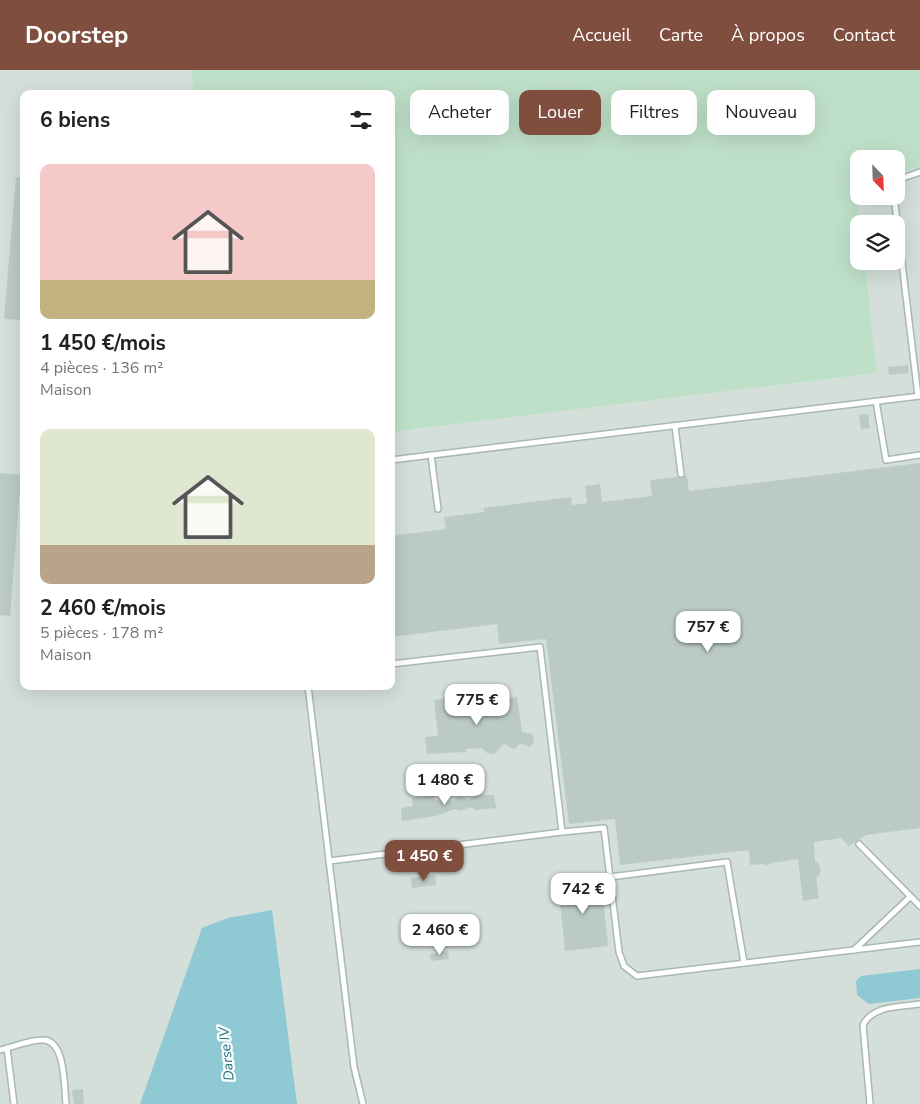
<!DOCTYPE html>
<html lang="fr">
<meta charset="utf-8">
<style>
:root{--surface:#fff;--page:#f6f6f6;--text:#202124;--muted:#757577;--accent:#7f4e3f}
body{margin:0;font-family:"Nunito Sans",sans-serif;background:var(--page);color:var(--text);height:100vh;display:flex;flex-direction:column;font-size:19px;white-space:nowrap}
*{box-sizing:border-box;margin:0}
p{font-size:16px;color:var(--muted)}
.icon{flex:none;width:28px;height:28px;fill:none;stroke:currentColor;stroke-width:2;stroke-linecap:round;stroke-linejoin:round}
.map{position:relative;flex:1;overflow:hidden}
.panel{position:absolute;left:20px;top:20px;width:375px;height:600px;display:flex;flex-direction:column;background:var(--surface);border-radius:10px;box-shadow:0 5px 20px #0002}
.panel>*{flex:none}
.top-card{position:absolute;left:410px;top:20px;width:435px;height:45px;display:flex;gap:10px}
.needle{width:32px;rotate:157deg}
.buttons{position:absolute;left:850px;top:80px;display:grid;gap:10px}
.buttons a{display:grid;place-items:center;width:55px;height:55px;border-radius:10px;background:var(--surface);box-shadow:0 5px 20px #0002;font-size:25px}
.price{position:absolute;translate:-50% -42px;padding:0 11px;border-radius:10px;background:#fff;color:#222;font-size:16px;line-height:32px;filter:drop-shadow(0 1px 2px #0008)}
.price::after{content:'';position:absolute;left:50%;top:30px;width:15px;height:11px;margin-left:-8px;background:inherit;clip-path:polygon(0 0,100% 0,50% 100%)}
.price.on{background:var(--accent);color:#fff}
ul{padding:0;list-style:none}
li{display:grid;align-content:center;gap:10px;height:265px;padding:0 20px}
li span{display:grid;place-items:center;height:155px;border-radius:10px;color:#555}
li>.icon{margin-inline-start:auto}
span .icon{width:90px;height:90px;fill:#fffc;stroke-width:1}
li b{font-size:21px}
h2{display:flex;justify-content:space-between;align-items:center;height:60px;padding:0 20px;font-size:21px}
.pill{padding:0 18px;border-radius:10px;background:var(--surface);box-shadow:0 5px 20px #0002;font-size:18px;line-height:45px}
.pill.on{background:var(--accent);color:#fff}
header{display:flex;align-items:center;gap:30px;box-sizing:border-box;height:70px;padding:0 25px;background:var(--accent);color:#fff}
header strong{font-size:24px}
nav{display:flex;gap:28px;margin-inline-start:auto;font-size:18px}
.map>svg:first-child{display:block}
.built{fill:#d4dfda}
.green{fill:#bfe0c8}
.water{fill:#8ec9d4}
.building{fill:#bbcac4}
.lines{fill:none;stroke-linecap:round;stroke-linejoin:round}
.lane-casing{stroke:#a8b8b2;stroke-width:8}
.lane{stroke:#fff;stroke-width:5}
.labels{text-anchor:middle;stroke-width:5;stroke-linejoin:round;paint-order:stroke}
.water-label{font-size:14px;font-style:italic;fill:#1c6f80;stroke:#f7fbf9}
</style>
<header>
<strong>Doorstep</strong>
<nav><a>Accueil</a><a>Carte</a><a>À propos</a><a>Contact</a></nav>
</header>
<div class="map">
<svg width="920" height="1034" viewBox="0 0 920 1034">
<rect width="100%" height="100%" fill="#e6efeb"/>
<polygon class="built" points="0,0 191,0 194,24 24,24 24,616 391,616 391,362 877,303 865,191 896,191 896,154 860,154 855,107 859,94 859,126 896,126 896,90 920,87 920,1034 0,1034"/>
<polygon class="green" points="191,0 920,0 920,98 896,101 896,89 859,89 859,106 855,107 860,154 859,191 865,191 877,303 391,362 391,24 194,24"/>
<g class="water">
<polygon points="272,840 297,1034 140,1034 202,858 228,848"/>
<polygon points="920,899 920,928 869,934 857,925 856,911 861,906"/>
</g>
<g class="building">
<polygon points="16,107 24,108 24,250 4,249"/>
<polygon points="908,295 909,303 889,305 888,297"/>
<polygon points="868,344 870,358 861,359 859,345"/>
<polygon points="920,393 920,758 866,765 849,776 841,768 814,772 815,792 818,793 821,800 819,806 816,807 819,828 803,831 798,789 771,793 767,796 763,794 750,795 749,780 620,795 615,749 569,754 546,569 499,574 497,554 391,567 391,466 446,459 444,447 484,442 483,438 571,427 572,435 587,433 585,416 600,414 602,432 652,426 650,410 687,406 689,421"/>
<polygon points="0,403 21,405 10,546 0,545"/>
<polygon points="461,627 462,633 517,627 522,662 533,664 534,673 529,677 521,673 514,679 504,674 494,684 487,683 482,678 466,679 466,682 427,684 425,667 438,666 434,630"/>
<polygon points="475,725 494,725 496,738 476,740 470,737 461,741 455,739 436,746 402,751 401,738 413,736 412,728 434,726 435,730 446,729 453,731 459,726 469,730"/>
<polygon points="435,805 436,815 412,818 411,808"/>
<polygon points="601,809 608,876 565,881 558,814"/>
<polygon points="448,881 449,889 431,891 430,884"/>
<polygon points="83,1019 84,1034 74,1034 72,1020"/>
</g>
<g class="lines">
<g class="lane-casing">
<g id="lane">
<polyline points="896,116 900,109 920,102"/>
<polyline points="894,126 918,326"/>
<polyline points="876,331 886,390 920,385"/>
<polyline points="675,356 681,404"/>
<polyline points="431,385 438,439"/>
<polyline points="391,390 920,326"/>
<polyline points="308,616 354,997 363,1034"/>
<polyline points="562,762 604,758 619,882 624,896 637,906 920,872"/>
<polyline points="859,774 920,836"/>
<polyline points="329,791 562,762 540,577 391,594"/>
<polyline points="610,807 727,792 744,893"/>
<polyline points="854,880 910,827"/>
<polyline points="7,978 14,1034"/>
<path d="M0 980C13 977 29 970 42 970 66 969 64 1017 66 1034"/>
<path d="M870 1034 863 955C873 935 900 937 920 934"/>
</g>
</g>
<use href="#lane" class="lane"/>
</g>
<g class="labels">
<g class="water-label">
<text transform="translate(226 984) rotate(-96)" y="5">Darse IV</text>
</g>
</g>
</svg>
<div class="buttons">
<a><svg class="needle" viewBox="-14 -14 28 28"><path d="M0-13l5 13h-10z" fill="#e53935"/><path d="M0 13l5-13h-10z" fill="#757577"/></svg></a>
<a><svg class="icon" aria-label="layers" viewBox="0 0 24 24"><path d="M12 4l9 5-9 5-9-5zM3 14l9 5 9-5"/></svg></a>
</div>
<b class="price" style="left:708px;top:583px">757 €</b>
<b class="price" style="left:477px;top:656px">775 €</b>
<b class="price" style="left:445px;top:736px">1 480 €</b>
<b class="price on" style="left:424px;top:812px">1 450 €</b>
<b class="price" style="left:583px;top:845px">742 €</b>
<b class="price" style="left:440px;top:886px">2 460 €</b>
<div class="top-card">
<a class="pill">Acheter</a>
<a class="pill on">Louer</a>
<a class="pill">Filtres</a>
<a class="pill">Nouveau</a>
</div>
<section class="panel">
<h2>6 biens<svg class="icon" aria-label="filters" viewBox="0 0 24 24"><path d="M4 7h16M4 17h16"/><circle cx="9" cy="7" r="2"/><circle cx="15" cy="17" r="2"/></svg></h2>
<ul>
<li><span style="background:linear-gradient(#f6c9c9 75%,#c2b280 0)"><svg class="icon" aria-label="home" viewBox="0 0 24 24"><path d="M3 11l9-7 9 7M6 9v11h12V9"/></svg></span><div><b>1 450 €/mois</b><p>4 pièces · 136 m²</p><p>Maison</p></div></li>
<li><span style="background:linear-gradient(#dfe7d0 75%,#b9a48a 0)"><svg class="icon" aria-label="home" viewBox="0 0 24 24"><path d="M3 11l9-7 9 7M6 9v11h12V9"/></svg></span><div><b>2 460 €/mois</b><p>5 pièces · 178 m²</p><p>Maison</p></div></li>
</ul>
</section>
</div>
